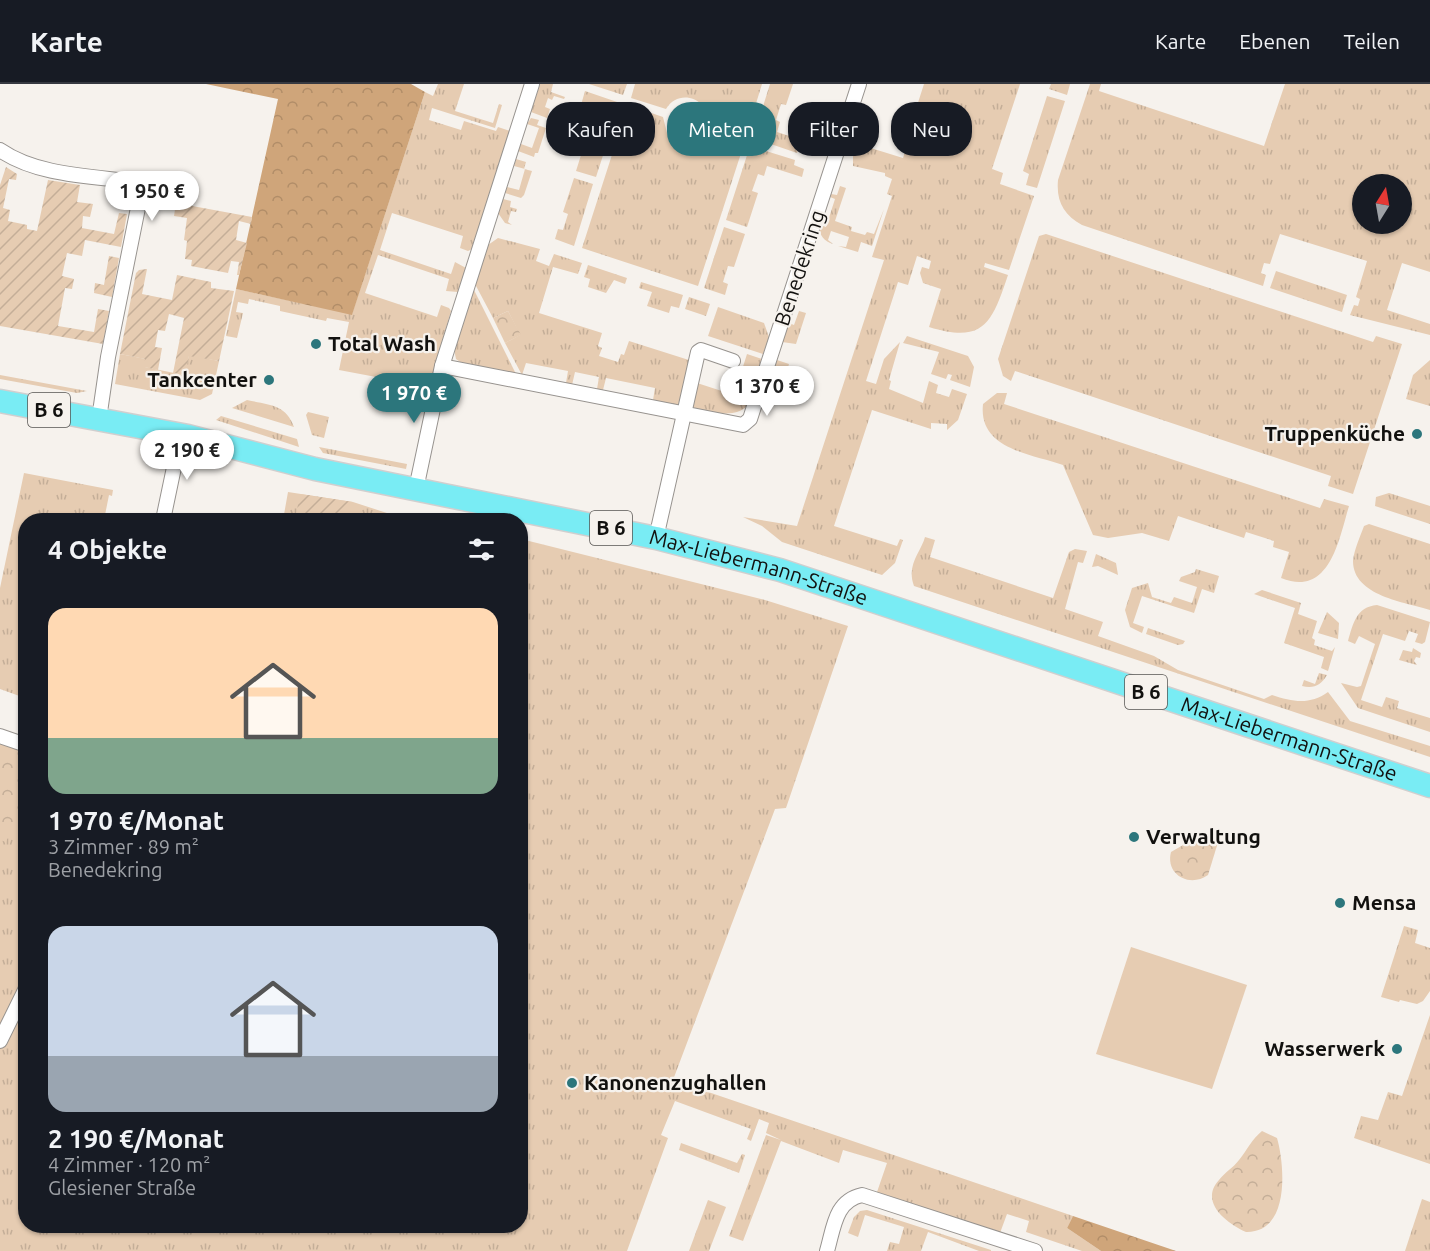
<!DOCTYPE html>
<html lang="de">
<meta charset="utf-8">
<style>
:root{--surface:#171b24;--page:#242831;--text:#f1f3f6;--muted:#9ea1a6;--line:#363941;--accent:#2c767c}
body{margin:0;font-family:Ubuntu,sans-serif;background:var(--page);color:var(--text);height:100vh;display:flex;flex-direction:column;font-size:22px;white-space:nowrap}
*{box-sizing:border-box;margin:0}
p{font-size:20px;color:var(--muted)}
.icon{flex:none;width:33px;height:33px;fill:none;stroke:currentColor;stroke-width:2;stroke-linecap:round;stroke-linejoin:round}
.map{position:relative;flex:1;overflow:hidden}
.sheet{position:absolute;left:18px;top:429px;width:510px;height:720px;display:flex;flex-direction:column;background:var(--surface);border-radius:24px;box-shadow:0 2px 4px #0004}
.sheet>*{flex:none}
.guide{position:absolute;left:546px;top:18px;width:570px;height:54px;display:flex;gap:12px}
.needle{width:39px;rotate:11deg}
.tools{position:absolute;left:1352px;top:90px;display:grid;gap:12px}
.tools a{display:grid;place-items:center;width:60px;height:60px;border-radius:50%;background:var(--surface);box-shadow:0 2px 4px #0004;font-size:30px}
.price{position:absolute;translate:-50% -51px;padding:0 14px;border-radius:21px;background:#fff;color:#222;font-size:20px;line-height:39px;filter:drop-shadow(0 2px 3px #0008)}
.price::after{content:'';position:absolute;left:50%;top:36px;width:18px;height:14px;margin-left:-9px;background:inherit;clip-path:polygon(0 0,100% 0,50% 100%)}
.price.active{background:var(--accent);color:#fff}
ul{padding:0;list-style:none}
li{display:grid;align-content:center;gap:12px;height:318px;padding:0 30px}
li span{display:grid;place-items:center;height:186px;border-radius:18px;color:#555}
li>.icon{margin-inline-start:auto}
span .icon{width:108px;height:108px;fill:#fffc;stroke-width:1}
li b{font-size:26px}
h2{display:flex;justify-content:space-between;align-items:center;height:72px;padding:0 30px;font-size:26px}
.tag{padding:0 21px;border-radius:24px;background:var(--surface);box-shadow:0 2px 4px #0004;font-size:21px;line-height:54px}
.tag.active{background:var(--accent);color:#fff}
header{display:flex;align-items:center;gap:36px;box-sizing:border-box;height:84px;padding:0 30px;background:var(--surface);border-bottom:2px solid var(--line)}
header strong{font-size:28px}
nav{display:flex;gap:33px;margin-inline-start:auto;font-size:21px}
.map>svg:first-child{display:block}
.grass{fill:url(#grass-tufts);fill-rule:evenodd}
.forest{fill:url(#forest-crowns)}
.park{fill:url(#park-crowns)}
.garden{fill:url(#garden-furrows)}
.pitch{fill:#e6ccb2}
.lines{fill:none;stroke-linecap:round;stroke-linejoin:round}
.minor-casing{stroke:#97938f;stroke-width:16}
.primary-casing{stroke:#d0cfcf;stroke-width:25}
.minor{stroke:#fff;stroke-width:14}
.primary{stroke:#79ecf4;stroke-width:22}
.poi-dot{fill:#2c767c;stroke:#f6f2ed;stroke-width:2}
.labels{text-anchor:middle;stroke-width:4.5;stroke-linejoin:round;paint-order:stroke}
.shield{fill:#f6f2ed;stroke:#565452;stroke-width:1.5}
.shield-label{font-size:20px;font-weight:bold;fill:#12110f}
.street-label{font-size:21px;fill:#12110f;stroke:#f6f2ed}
.poi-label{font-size:21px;font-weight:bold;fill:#12110f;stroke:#f6f2ed;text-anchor:start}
</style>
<header>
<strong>Karte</strong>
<nav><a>Karte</a><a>Ebenen</a><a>Teilen</a></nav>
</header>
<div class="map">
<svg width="1430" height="1167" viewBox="0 0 1430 1167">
<defs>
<pattern id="grass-tufts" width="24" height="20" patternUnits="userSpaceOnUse" patternTransform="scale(1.5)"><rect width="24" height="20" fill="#e6ccb2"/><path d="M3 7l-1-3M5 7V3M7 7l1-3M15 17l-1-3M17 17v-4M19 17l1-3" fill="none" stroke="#c4ae98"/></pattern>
<pattern id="forest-crowns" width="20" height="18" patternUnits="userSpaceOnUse" patternTransform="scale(1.5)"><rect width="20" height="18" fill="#cfa57a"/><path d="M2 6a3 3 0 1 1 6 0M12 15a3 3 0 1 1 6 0" fill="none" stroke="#b18d68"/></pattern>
<pattern id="park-crowns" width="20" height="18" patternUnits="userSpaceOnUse" patternTransform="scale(1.5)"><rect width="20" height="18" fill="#e6ccb2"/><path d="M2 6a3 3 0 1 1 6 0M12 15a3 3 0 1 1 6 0" fill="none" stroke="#c4ae98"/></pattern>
<pattern id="garden-furrows" width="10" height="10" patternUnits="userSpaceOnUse" patternTransform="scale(1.5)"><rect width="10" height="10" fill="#e6ccb2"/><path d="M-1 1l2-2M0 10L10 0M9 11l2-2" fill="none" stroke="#c4ae98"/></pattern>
</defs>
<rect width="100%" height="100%" fill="#f6f2ed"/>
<g class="grass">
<polygon points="438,0 464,0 455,27 493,39 499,20 502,21 495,44 432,24 429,36 461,46 464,37 496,47 498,43 510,47 472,165 468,167 460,164 463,152 392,129 380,166 451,190 455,178 466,184 458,208 446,207 449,195 378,171 365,209 437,233 441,221 449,224 451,227 429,303 339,286 349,238 327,234 326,237 280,227 280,222 249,215 248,220 238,218 236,228 243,229 237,254 226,252 236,205 352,230 425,8 433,12"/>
<polygon points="540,0 553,0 551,8 565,13 564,15 554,12 552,16 548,14 545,23 550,25 547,34 531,28"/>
<polygon points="589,0 627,0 623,11"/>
<path d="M635 0H762L746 52 708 39C710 15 679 3 666 25L631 14Z"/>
<polygon points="770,0 793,0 786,21 781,20 776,36 780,38 777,48 814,60 811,68 799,64 797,69 753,54"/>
<path d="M924 0H1020L992 85 1003 89 1000 100 1034 112 1009 186 985 179 984 183 1008 191C992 239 984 260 929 243L941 205 923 199 920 189 922 183 929 185 931 177 917 172 908 201 898 198 866 297 876 300 884 275 900 258 889 296 891 297 889 305 923 319 929 297 938 301 936 309 949 313 952 305 967 310 958 336 947 346V340L931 339V345L872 326 834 442 897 462 900 455 903 456 895 479 882 491 782 458 762 442 743 433 797 442 884 176 872 173 892 112 887 110 892 95 885 92V89L853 82V59L861 33 868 35 861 61 903 74 917 32 914 31Z"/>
<polygon points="1051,0 1070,0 1067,11 1049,5"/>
<path d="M1090 0H1101L1099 7 1264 62 1285 0H1430V188L1402 179 1387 226 1430 240V251L1350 231 1354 221 1358 222 1360 215 1356 213 1367 177 1280 150 1270 180 1264 179 1261 189 1266 191 1263 202 1082 141C1064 131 1056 118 1058 96ZM1362 100H1401V140H1362Z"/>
<polygon points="585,7 620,19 596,93 576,87 587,52 593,54 597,38 592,36 595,26 581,21"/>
<polygon points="1047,12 1065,17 1037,104 1026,101 1029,90 1023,87"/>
<path d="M628 21 663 33 667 49C679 61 694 61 705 47L744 60 698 202 582 164Z"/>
<polygon points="531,34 539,36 537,41 546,44 538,69 535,69 534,73 518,67 521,60 532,64 539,44 527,40"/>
<polygon points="750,62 795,76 794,81 804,85 802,93 767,82 764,92 758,90 752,107 758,109 747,143 726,136"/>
<polygon points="516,75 526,78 524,85 532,87 524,111 521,114 505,109 507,103 519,106 525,85 514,82"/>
<polygon points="574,94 593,100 574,162 555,155 558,145 563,146 568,130 563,128"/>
<path d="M840 102 846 104 835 137 852 143 851 147 865 151 867 148 874 150 884 125 872 162 861 158 858 168 838 162 846 163 849 153 831 147 828 156 833 160C825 158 818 151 820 141L826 143 835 115 830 113 831 110 837 111Z"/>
<polygon points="503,115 511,117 510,123 517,125 516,128 511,127 508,138 512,141 505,139 498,129"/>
<polygon points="724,143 745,150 734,183 728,182 723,198 728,200 725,211 704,204"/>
<polygon points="1046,150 1373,258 1376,252 1402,260 1353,410 1328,402 1331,392 1015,287 1011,297 1003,292 998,275 1039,152"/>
<polygon points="498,154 540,165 536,177 549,182 554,170 582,179 578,190 553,183 539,229 602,249 598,262 602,264 599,272 618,278 621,270 624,271 629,257 692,277 678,321 653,316 655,304 606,294 603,306 597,305 599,293 575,288 572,301 566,299 568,287 526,279 522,291 505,259 520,251 508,227 493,234 475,200 488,161"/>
<polygon points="588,181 627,194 625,200 614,196 606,209 588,203 590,195 584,193"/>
<polygon points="1276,187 1347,211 1342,228 1270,204"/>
<polygon points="641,198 683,211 679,224 671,222 669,229 647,222 652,208 639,204"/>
<polygon points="474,206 516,290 463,280 456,275 454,265"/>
<polygon points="689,213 710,220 706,232 685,225"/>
<polygon points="718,223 764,239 769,253 763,270 708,252"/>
<polygon points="799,227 806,229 796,260 782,258 789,239 794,241"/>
<polygon points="907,252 968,272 974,283 970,303 950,296 952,291 948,290 946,295 931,290 939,268 903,259"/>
<polygon points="120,270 146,275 145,283 184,291 189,271 219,277 212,310 200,316 115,300"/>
<path d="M747 270 762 275 747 322C732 337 705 325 686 322L694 298 734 311Z"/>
<polygon points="777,276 789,280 781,307 788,310 787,314 775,308 770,298"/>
<polygon points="1430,276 1430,322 1406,315 1413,291"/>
<polygon points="0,291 87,307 77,309 0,295"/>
<path d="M997 309H1007L1004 320 1320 424 1324 415 1349 422C1339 455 1330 514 1281 494L1289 468 1273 463 1274 457 1246 448 1244 454 1178 432 1169 457 1142 449 1108 454 1093 451 1063 381C1031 370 978 365 983 320Z"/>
<path d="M247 316C269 321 286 320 294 343L232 324Z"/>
<polygon points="308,328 329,333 324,354 312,351 306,331"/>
<polygon points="221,332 297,355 299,363 216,336"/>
<polygon points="319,363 407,380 406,385 323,369"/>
<polygon points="24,389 113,406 112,412 109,411 104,436 26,436 25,614 0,605 0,504"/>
<polygon points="288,408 353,418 390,430 425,436 283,436"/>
<polygon points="1389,409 1430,422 1430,440 1375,422 1376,413"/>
<path d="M1369 440 1430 460V526C1405 518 1353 512 1353 477 1354 466 1360 453 1364 442Z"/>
<path d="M925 453 935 456 930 473 1053 514 1069 468 1075 465 1087 467 1083 479 1078 478 1065 525 1103 538 1098 552 1154 572 1178 586 1264 615 1272 611C1293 618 1310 621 1328 608L1350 637 1430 662V673L914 502C906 481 921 468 925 453Z"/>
<polygon points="521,455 765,516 848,542 786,724 775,725 673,996 1073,1132 1067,1144 1101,1167 1082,1167 1026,1148 1029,1137 1007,1130 1000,1149 877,1108 887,1079 843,1066 839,1079 781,1057 743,1157 729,1152 766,1051 781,1056 766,1049 769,1039 759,1035 751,1057 747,1055 751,1045 675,1017 661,1051 668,1054 627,1167 0,1167 0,658 25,667 26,1142 520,1142"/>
<polygon points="1096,470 1116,479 1118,491 1098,482 1092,483"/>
<polygon points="1196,485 1219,492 1214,509 1202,505 1194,529 1142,512 1133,539 1144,543 1142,549 1130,543 1125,526 1132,504 1148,499 1152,513 1171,519 1174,513 1192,519 1197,503 1179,497 1181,493 1195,488"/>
<polygon points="1262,506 1301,519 1298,530 1317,537 1312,554 1315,556 1314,561 1332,567 1335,563 1328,587 1321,584 1324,573 1284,559 1295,524 1254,510"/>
<path d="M1377 521 1430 538 1425 558 1422 560 1415 558 1418 550 1409 547 1405 557 1383 550 1361 616 1382 623 1386 613 1399 617 1397 624 1430 634V648L1358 624 1341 599 1357 603 1361 602 1375 560 1359 552 1355 560 1348 557C1353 540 1356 523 1377 521Z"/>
<polygon points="1327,528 1339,539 1338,555 1318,549"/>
<polygon points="1148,544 1185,557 1183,560 1178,561 1146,550"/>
<polygon points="1413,564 1421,569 1420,574 1416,573 1414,577 1417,581 1399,576 1403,566 1412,568"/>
<path d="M1319 589 1327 591C1321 601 1314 605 1302 602L1304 596 1315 600Z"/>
<polygon points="1404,842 1418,846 1415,859 1430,864 1430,907 1423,917 1417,920 1400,916 1399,918 1381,913"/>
<polygon points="1430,931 1430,1080 1354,1054 1361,1032 1378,1036 1388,1008 1402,1012"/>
<polygon points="681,1059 737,1079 742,1070 745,1071 739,1089 679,1066"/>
<polygon points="1422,1115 1430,1118 1430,1167 1405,1167"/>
<polygon points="708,1116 726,1123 709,1167 689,1167"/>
<polygon points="867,1126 991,1166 991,1167 979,1167 928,1148 921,1167 887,1167 890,1158 899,1160 904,1143 865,1131 858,1153 848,1149 854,1133 860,1127"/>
</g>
<g class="forest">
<polygon points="206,0 411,0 425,8 352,231 236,205 278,15"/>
<polygon points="1073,1132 1176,1167 1101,1167 1067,1144"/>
</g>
<g class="park">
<polygon points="508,227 521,251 505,259 493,234"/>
<polygon points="0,658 25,667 25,731 17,729 6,758 0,756"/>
<path d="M1211 751 1219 755 1208 791C1190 804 1165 791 1171 768L1197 753Z"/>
<path d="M1262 1047 1277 1054C1285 1082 1290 1149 1246 1148 1226 1139 1199 1118 1219 1096 1225 1088 1233 1084 1239 1076 1247 1066 1252 1055 1262 1047Z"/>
</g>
<g class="garden">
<circle cx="686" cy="36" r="11"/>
<polygon points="6,83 17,90 16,96 9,95 3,124 10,126 8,137 27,141 27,145 37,147 48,96 80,101 77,118 93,120 90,133 83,132 82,144 114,150 119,129 127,130 121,163 85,156 82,172 67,169 62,192 74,195 72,205 65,204 58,242 94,248 98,225 109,227 103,260 0,242 0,101"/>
<polygon points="176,119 252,133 251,140 239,137 236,156 247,159 239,191 237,191 239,178 231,177 228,189 191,182 192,176 185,175 187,157 184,156 187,134 174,132"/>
<polygon points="109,172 119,174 112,213 94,209 95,199 104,201"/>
<polygon points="147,185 142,210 172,216 177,191 211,198 211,204 234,207 219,277 189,272 185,291 173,289 184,234 169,230 165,247 158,246 155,263 162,264 158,286 144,283 145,275 120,270 136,189 139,186"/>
<polygon points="300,410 353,418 347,436 295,436"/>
</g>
<polygon class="pitch" points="1131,863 1247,901 1212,1005 1096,970"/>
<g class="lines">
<g class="minor-casing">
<g id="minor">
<path d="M0 66C39 93 97 92 143 99L108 273 99 335"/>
<polyline points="442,282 743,341 750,335 859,0"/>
<polyline points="416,405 442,282 532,0"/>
<polyline points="163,436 181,350"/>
<polyline points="656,454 698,268 701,266 733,277"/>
<polyline points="0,652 26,661"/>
<polyline points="0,957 26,904"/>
<path d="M827 1167C834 1143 835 1117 862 1111L1035 1167"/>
</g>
</g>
<g class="primary-casing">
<g id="primary">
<path id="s1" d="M0 317 188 352 315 385 656 454 780 486 1430 702"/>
</g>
</g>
<use href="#minor" class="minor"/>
<use href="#primary" class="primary"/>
</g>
<g class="poi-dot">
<circle cx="316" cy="260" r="6"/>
<circle cx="269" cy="296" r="6"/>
<circle cx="1417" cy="350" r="6"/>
<circle cx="1134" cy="753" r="6"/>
<circle cx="1340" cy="819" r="6"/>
<circle cx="1397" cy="965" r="6"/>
<circle cx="572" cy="999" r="6"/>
</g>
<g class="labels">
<g class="shield">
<rect x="28" y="309" width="42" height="34" rx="4.5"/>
<rect x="590" y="427" width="42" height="34" rx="4.5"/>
<rect x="1125" y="591" width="42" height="34" rx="4.5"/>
</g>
<g class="shield-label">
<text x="49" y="333">B 6</text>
<text x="611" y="451">B 6</text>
<text x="1146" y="615">B 6</text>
</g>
<g class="street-label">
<text transform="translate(800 184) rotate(-72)" y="7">Benedekring</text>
<text dy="7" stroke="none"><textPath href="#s1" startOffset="777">Max-Liebermann-Straße</textPath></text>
<text dy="7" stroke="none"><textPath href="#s1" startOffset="1335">Max-Liebermann-Straße</textPath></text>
</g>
<g class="poi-label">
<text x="328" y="267">Total Wash</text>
<text x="257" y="303" text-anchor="end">Tankcenter</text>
<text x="1405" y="357" text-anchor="end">Truppenküche</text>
<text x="1146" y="760">Verwaltung</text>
<text x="1352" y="826">Mensa</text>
<text x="1385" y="972" text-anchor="end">Wasserwerk</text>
<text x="584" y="1006">Kanonenzughallen</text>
</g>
</g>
</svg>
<div class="tools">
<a><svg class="needle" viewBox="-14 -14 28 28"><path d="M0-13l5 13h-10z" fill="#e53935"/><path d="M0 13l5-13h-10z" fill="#9ea1a6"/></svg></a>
</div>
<b class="price" style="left:152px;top:138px">1 950 €</b>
<b class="price" style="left:767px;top:333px">1 370 €</b>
<b class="price active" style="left:414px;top:340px">1 970 €</b>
<b class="price" style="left:187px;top:397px">2 190 €</b>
<div class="guide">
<a class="tag">Kaufen</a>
<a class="tag active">Mieten</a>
<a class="tag">Filter</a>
<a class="tag">Neu</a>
</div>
<section class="sheet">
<h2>4 Objekte<svg class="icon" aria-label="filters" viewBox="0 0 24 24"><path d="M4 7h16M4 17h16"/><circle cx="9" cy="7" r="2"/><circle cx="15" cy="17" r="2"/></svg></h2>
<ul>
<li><span style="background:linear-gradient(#ffd9b3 70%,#7fa58c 0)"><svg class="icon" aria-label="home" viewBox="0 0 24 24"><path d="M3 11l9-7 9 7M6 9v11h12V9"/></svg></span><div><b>1 970 €/Monat</b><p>3 Zimmer · 89 m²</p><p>Benedekring</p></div></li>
<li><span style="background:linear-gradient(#c9d6e8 70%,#9aa5b1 0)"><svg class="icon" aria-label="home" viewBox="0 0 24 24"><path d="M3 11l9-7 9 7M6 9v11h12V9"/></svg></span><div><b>2 190 €/Monat</b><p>4 Zimmer · 120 m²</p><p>Glesiener Straße</p></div></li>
</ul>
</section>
</div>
